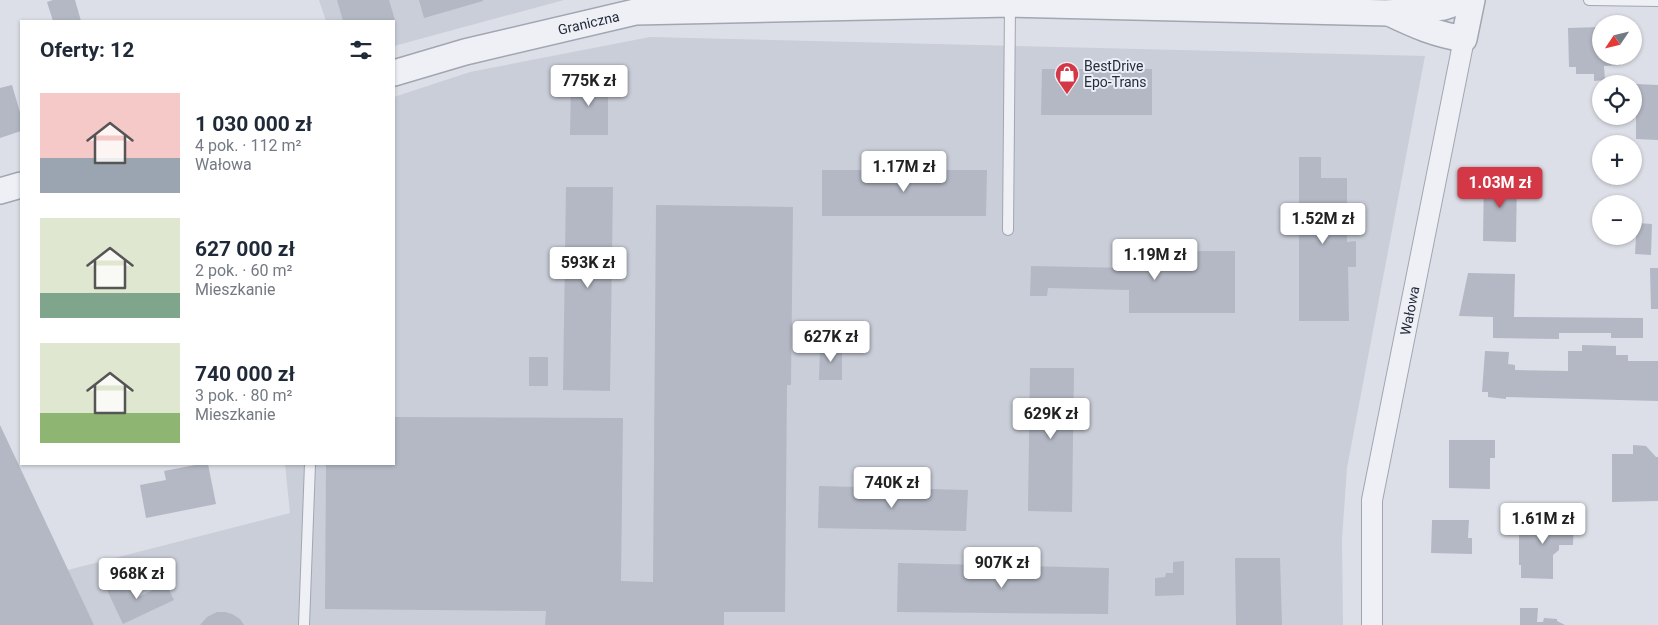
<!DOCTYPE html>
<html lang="pl">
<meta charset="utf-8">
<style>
:root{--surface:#fff;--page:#f2f2f3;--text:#1f2937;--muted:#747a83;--accent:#d43846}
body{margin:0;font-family:Roboto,sans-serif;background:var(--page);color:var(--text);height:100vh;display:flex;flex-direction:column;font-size:19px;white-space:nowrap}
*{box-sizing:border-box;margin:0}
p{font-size:16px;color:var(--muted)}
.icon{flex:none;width:28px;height:28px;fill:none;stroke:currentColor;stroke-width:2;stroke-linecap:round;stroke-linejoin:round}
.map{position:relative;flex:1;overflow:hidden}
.panel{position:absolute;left:20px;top:20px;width:375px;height:445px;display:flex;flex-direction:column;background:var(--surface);border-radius:0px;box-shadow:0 1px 4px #0004}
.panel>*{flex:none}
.needle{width:32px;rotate:235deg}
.controls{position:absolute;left:1592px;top:15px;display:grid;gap:10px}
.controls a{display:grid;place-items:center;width:50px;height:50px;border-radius:50%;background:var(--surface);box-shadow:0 1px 4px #0004;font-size:25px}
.price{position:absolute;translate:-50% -42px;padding:0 11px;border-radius:5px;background:#fff;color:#222;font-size:16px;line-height:32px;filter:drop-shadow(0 1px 2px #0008)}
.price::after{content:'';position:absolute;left:50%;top:30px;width:15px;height:11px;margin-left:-8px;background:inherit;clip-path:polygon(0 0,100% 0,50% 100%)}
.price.selected{background:var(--accent);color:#fff}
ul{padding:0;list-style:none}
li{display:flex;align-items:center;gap:15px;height:125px;padding:0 20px}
li span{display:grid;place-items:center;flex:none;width:140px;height:100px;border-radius:0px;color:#555}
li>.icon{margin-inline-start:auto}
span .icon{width:60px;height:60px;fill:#fffc;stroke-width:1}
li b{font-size:21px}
h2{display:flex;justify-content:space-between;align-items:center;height:60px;padding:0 20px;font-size:21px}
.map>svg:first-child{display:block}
.built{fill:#caced9}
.building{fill:#b3b8c4}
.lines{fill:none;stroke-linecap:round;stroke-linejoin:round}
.service-casing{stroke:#a1a6b1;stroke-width:12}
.minor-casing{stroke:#a1a6b1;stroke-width:22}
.tertiary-casing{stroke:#a1a6b1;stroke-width:28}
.service{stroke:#eef0f5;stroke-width:10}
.minor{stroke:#eef0f5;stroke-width:20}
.tertiary{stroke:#eef0f5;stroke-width:25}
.labels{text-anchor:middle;stroke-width:4;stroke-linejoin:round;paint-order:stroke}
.street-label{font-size:14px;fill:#252c3e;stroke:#ebeef5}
.poi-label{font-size:14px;fill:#252c3e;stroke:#ebeef5;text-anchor:start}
</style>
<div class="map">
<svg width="1658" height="625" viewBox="0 0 1658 625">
<rect width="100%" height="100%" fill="#dcdfe7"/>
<g class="built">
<polygon points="319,0 564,0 394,46 394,21 326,21"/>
<polygon points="650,37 1425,56 1347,468 1342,539 1343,625 0,625 0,426 56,573 290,513 285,464 394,464 394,97 470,72"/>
</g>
<g class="building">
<polygon points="53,0 75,0 81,21 53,21 47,2"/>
<polygon points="337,0 389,0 395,20 343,21"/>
<polygon points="419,0 483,0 483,1 424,18"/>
<polygon points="1601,27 1601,56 1620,56 1621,65 1604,66 1605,80 1594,81 1594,74 1576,74 1576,67 1569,67 1568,28"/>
<polygon points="1042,69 1152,69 1152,115 1041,115"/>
<polygon points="571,79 608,79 608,135 570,135"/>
<polygon points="1636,84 1658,85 1658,140 1636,139"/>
<polygon points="12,85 21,116 21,131 0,138 0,88"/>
<polygon points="1299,157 1321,157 1321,178 1347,178 1347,242 1356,241 1356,267 1348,267 1349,321 1299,321"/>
<polygon points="822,170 987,170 986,216 822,216"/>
<polygon points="1484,176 1517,176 1516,242 1483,241"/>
<polygon points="566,187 613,187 610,391 563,390"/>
<polygon points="656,205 793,207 791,385 787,385 785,612 724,612 724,625 545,625 546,611 325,609 326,464 394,464 394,417 623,418 621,581 653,582"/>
<polygon points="1637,223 1652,224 1651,255 1635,254"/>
<polygon points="1129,251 1235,251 1235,313 1129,313 1129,290 1048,288 1047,296 1030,296 1031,266 1129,268"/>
<polygon points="1650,268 1658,268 1658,309 1651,309"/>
<polygon points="1468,273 1515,274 1514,317 1643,318 1643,338 1611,338 1611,333 1559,333 1559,339 1493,338 1493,317 1459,316"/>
<polygon points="1582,345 1616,346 1616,355 1628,355 1628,361 1658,361 1658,401 1506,397 1506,399 1488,397 1488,392 1482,392 1485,351 1509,352 1508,364 1515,365 1515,370 1568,371 1568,351 1582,351"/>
<polygon points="820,346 842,346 842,380 819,380"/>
<rect x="529" y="357" width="19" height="29"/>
<polygon points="1030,368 1074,368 1072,512 1028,511"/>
<polygon points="0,425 94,625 0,625"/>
<polygon points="1449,440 1495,440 1495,458 1490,458 1490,489 1449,488"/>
<polygon points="1633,445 1646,446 1656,457 1658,457 1658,501 1612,502 1612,454 1633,454"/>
<polygon points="200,464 208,464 216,504 146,518 140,485 166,480 164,471"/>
<polygon points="819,486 968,490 966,531 818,528"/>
<polygon points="1542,515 1548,515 1551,518 1574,519 1573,545 1559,545 1559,550 1553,555 1553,579 1521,578 1521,565 1519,565 1519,531 1522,531 1521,518 1535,519"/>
<polygon points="1432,520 1469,520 1468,538 1472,538 1472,554 1431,553"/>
<polygon points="1235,558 1280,558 1282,625 1236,625"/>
<polygon points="1184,561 1184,595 1155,596 1155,578 1165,577 1166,573 1173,573 1173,562"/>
<polygon points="898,563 1109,568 1108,614 897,612"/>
<polygon points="126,579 136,598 166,584 174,600 123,624 106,588"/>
<polygon points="1520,608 1538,608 1537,622 1543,622 1544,618 1557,619 1557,621 1565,625 1520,625"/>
<polygon points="217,612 225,612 232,614 240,619 244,625 200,625 207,617"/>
</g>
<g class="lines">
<g class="service-casing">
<g id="service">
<polyline points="1589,0 1658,1"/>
<polyline points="1008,230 1010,5"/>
<polyline points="304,625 310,464"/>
</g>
</g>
<g class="minor-casing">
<g id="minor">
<path id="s1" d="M1372 625V500L1464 39"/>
</g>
</g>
<g class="tertiary-casing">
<g id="tertiary">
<path d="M1389 13C1416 26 1435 34 1464 39L1472 0"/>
<path id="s2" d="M394 73 465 52 635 12 1010 4 1389 13 1444 7 1465 0"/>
<polyline points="0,191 21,185"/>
</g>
</g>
<use href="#service" class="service"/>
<use href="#minor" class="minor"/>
<use href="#tertiary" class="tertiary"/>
</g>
<defs>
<g id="shop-pin" transform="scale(1.25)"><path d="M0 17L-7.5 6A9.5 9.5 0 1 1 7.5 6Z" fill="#d43846" stroke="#ebeef5"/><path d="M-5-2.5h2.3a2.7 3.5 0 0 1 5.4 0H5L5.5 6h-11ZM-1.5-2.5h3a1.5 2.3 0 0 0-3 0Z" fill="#fff"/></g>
</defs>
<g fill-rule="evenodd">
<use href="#shop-pin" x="1067" y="74"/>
</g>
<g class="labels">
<g class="street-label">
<text dy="5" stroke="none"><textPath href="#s2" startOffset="201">Graniczna</textPath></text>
<text dy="5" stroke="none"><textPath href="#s1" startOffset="318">Wałowa</textPath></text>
</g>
<g class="poi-label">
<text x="1084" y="71">BestDrive<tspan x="1084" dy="16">Epo-Trans</tspan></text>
</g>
</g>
</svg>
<div class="controls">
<a><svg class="needle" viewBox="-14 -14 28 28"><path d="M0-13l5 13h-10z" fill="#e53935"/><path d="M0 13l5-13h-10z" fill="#747a83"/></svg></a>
<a><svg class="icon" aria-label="locate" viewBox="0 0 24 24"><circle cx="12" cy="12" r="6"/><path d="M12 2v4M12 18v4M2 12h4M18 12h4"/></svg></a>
<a>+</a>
<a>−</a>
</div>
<b class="price" style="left:589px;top:107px">775K zł</b>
<b class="price" style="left:904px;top:193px">1.17M zł</b>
<b class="price selected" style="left:1500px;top:209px">1.03M zł</b>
<b class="price" style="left:1323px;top:245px">1.52M zł</b>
<b class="price" style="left:1155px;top:281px">1.19M zł</b>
<b class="price" style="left:588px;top:289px">593K zł</b>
<b class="price" style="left:831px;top:363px">627K zł</b>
<b class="price" style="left:1051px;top:440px">629K zł</b>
<b class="price" style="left:892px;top:509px">740K zł</b>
<b class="price" style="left:1543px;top:545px">1.61M zł</b>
<b class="price" style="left:1002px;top:589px">907K zł</b>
<b class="price" style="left:137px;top:600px">968K zł</b>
<section class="panel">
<h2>Oferty: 12<svg class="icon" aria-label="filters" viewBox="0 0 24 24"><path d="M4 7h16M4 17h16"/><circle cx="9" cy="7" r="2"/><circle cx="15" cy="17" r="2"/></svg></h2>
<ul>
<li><span style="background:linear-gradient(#f6c9c9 65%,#9aa5b1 0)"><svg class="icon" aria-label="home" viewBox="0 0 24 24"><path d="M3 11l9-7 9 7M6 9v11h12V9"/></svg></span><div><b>1 030 000 zł</b><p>4 pok. · 112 m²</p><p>Wałowa</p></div></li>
<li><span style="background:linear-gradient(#dfe7d0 75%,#7fa58c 0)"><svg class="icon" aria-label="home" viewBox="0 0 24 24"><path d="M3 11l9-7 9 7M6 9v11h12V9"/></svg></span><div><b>627 000 zł</b><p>2 pok. · 60 m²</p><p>Mieszkanie</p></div></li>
<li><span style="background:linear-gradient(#dfe7d0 70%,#8fb573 0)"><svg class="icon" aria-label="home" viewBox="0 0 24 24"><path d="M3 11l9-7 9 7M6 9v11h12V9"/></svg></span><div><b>740 000 zł</b><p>3 pok. · 80 m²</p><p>Mieszkanie</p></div></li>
</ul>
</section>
</div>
